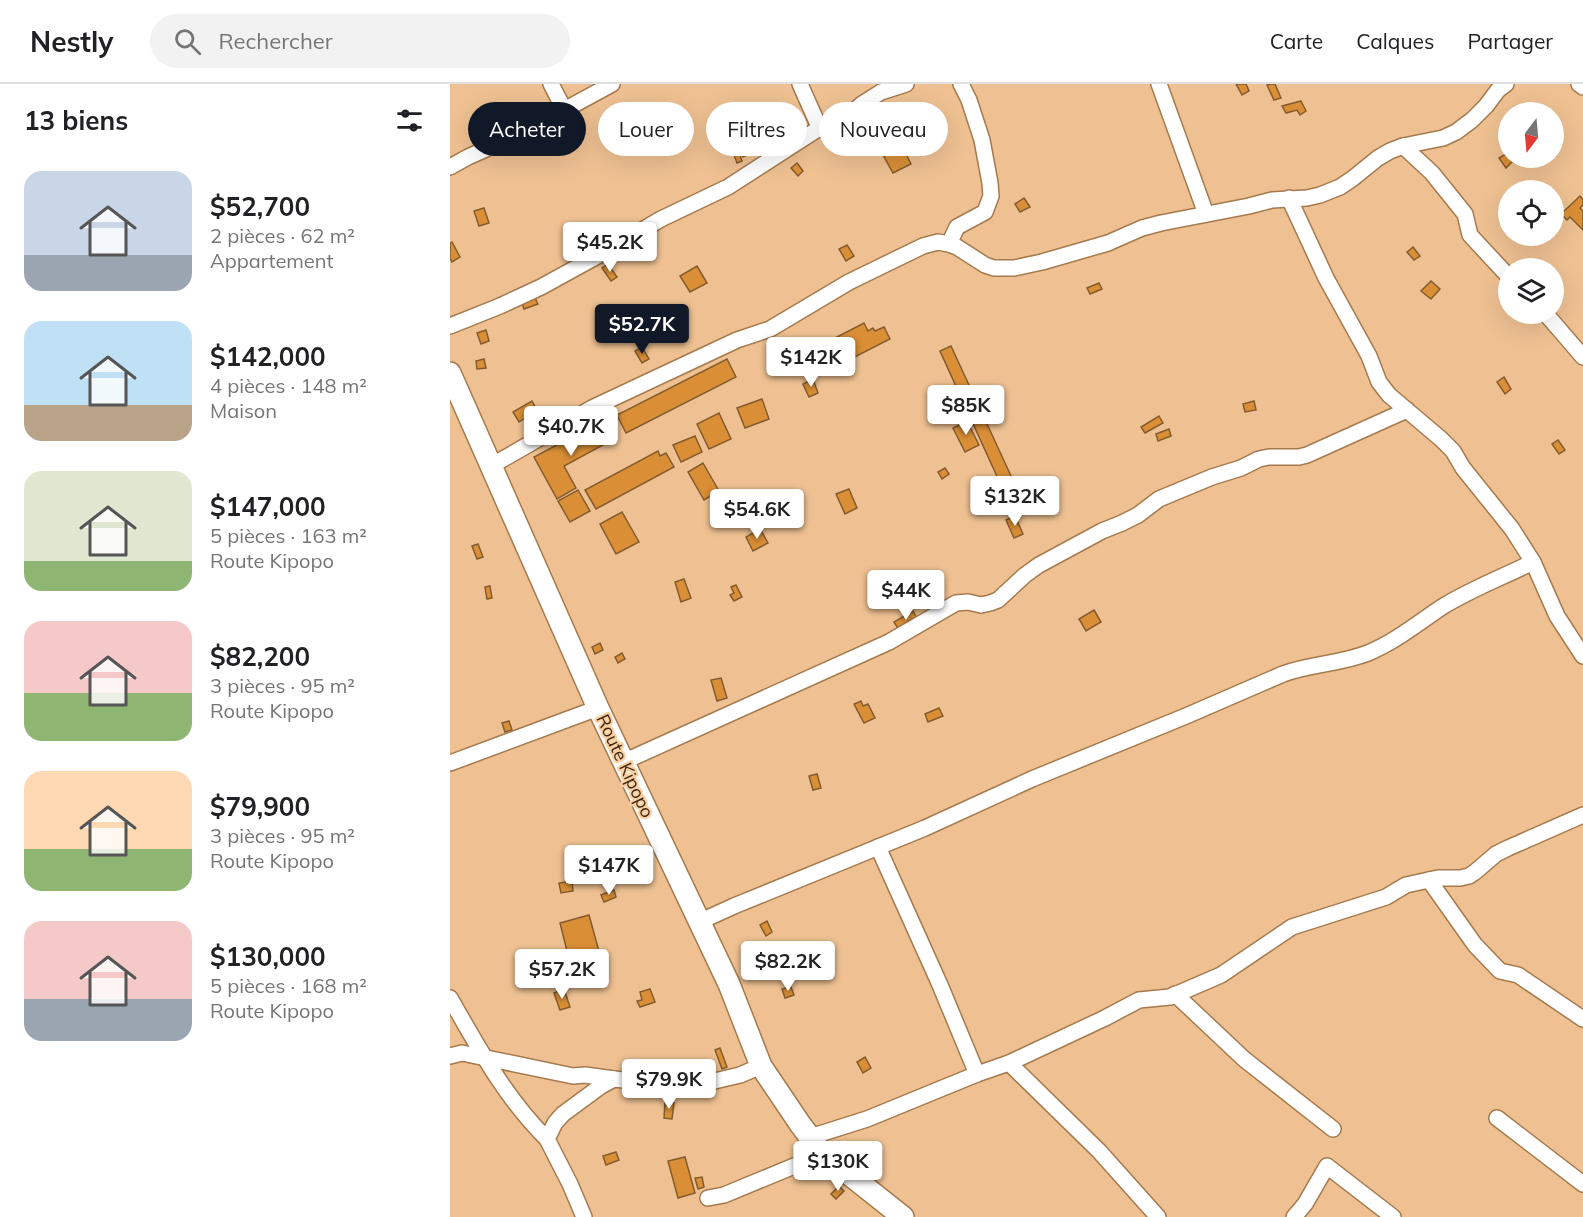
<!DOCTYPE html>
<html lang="fr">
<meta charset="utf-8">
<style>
:root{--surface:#fff;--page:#f2f2f2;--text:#202124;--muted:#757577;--line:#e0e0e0;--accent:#111827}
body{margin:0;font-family:Mulish,sans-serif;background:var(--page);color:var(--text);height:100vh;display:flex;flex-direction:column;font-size:22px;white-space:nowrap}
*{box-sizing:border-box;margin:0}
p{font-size:20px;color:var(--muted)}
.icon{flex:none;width:33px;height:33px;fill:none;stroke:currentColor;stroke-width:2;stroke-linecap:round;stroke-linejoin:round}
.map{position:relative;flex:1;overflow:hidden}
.sheet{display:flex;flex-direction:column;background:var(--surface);width:450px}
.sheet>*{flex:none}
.guide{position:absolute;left:18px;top:18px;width:570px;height:54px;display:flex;gap:12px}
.needle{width:39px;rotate:196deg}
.buttons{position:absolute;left:1048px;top:18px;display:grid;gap:12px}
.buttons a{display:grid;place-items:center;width:66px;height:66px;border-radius:50%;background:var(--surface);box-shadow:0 6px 24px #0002;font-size:30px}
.price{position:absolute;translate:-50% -51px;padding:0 14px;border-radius:6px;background:#fff;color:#222;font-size:20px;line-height:39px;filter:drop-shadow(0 2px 3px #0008)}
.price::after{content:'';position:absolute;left:50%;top:36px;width:18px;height:14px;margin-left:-9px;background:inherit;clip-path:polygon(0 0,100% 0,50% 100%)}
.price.active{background:var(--accent);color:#fff}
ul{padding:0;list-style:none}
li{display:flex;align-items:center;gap:18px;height:150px;padding:0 24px}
li span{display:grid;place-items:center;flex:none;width:168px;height:120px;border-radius:18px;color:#555}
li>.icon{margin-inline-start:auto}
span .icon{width:72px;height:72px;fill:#fffc;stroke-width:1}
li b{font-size:26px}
h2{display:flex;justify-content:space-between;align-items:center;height:72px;padding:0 24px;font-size:26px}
.pill{padding:0 21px;border-radius:27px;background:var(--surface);box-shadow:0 6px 24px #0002;font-size:21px;line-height:54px}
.pill.active{background:var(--accent);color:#fff}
header{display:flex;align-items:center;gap:36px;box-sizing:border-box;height:84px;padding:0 30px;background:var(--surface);border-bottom:2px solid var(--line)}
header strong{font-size:28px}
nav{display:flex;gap:33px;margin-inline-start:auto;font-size:21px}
.search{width:420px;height:54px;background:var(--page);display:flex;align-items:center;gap:15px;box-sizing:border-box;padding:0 21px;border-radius:33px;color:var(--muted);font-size:22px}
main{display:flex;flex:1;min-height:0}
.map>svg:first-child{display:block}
.building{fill:#da8f36;stroke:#845b2e;stroke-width:1.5}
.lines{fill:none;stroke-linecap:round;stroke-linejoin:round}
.street-casing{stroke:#a57a4d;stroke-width:18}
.secondary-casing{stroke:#a57a4d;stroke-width:24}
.street{stroke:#fff;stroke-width:15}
.secondary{stroke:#fff;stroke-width:21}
.labels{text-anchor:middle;stroke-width:4.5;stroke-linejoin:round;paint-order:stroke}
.street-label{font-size:18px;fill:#3a2816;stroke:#fdce9f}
</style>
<header>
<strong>Nestly</strong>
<div class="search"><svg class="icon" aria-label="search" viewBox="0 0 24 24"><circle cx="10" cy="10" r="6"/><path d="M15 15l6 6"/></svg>Rechercher</div>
<nav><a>Carte</a><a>Calques</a><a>Partager</a></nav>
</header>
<main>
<section class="sheet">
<h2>13 biens<svg class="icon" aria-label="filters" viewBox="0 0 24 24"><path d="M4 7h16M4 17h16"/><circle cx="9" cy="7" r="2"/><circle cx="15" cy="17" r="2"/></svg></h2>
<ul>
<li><span style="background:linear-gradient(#c9d6e8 70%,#9aa5b1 0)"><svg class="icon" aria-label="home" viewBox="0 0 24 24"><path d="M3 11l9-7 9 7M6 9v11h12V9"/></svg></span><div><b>$52,700</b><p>2 pièces · 62 m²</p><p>Appartement</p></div></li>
<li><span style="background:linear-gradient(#bfe0f5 70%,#b9a48a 0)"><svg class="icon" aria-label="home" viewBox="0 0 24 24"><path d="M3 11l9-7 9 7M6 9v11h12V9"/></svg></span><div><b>$142,000</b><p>4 pièces · 148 m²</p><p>Maison</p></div></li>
<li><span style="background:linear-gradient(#dfe7d0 75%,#8fb573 0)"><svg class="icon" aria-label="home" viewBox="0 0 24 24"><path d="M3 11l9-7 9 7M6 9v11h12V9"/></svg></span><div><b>$147,000</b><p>5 pièces · 163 m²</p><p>Route Kipopo</p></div></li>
<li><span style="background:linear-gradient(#f6c9c9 60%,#8fb573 0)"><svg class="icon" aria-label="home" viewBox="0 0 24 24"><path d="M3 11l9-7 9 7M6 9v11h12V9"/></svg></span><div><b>$82,200</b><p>3 pièces · 95 m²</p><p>Route Kipopo</p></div></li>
<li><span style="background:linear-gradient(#ffd9b3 65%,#8fb573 0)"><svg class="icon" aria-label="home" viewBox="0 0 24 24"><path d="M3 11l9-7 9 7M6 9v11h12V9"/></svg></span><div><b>$79,900</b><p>3 pièces · 95 m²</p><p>Route Kipopo</p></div></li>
<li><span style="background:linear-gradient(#f6c9c9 65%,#9aa5b1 0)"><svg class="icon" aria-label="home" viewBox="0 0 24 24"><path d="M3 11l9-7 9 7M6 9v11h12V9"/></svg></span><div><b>$130,000</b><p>5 pièces · 168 m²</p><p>Route Kipopo</p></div></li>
</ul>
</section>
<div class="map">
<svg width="1133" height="1133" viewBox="0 0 1133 1133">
<rect width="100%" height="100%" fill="#efc192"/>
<g class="building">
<polygon points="786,0 796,0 799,7 792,11"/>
<polygon points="821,0 825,0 831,14 824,16 817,1"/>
<polygon points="851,17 856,27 850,31 847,26 836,29 832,22"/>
<polygon points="451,60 461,80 443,89 433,71"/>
<polygon points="298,62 301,69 293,73 290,66"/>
<polygon points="288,66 292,77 287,79 283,68"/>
<polygon points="1059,68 1059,74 1066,74 1056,84 1049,74"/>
<polygon points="347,79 353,87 348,92 341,84"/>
<polygon points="1130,112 1133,116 1133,121 1130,124 1133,127 1133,146 1120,133 1117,136 1111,130"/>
<polygon points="574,114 580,123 570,128 565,120"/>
<polygon points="34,124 39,139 29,142 24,127"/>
<polygon points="2,158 10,173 2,178 0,175 0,159"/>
<polygon points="397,161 404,172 396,177 389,165"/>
<polygon points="963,163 970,172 964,176 957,168"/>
<polygon points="158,180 167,193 161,197 152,184"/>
<polygon points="247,182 257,199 240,208 230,192"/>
<polygon points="981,197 990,205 981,215 971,207"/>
<polygon points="649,199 652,205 640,210 637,204"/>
<polygon points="85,214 88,220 74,225 72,219"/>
<polygon points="414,239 418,247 423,244 425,247 434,243 440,255 395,278 391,270 387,272 379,257"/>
<polygon points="36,246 39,257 31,260 27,249"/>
<polygon points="501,262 562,394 550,399 490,267"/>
<polygon points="192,263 199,275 192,279 185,267"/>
<polygon points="34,275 36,284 27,285 26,277"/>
<polygon points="277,275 286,293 176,349 167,331"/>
<polygon points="1054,293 1061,305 1055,310 1047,298"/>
<polygon points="363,295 368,309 359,313 353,300"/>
<polygon points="312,315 319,335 295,344 287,324"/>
<polygon points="82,317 87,326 69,338 63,328"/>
<polygon points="804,317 806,326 795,328 793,320"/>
<polygon points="269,329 281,355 259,365 247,340"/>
<polygon points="709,332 713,339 695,349 691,343"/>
<polygon points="154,336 164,355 114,382 126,404 107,415 84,373"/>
<polygon points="517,337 529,361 515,368 503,344"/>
<polygon points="719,345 721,352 708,357 706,350"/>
<polygon points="245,352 252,368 231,378 223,361"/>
<polygon points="1108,356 1115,366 1109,370 1102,360"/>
<polygon points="208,367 210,372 216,369 224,383 146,425 135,406"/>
<polygon points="253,379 269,407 254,416 238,388"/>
<polygon points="495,384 499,390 492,395 488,388"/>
<polygon points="399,405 407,424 395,430 386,410"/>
<polygon points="128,406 140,427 120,438 108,417"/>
<polygon points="172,428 189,458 166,470 150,440"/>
<polygon points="565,432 573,450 564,454 556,436"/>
<polygon points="310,445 318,459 303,467 296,453"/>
<polygon points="28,460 33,473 27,475 22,462"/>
<polygon points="234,495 241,514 231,518 225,498"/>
<polygon points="286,501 292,513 284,517 280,511 284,509 281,503"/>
<polygon points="40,502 42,514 37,515 35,503"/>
<polygon points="644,526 651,538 636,547 629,535"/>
<polygon points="463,527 468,536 449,546 444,538"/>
<polygon points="150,559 153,566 145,570 142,563"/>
<polygon points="172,569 175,575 168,579 165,573"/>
<polygon points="271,594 277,614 267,617 261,596"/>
<polygon points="411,617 413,622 418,620 425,634 414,639 404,620"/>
<polygon points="489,624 493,632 478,638 475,630"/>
<polygon points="59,637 62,646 55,648 52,639"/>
<polygon points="367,690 371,704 363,706 359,692"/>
<polygon points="122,797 123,807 111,809 109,799"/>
<polygon points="164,806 166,813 154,818 151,811"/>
<polygon points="139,831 150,871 120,879 110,839"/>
<polygon points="317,837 322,848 316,852 310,841"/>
<polygon points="341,903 344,911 335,914 332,905"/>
<polygon points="114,905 120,923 110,926 104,909"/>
<polygon points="200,905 205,918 190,923 187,917 192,916 190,908"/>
<polygon points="270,964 277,983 272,985 265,966"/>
<polygon points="415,973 421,984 413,989 407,978"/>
<polygon points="215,1018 224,1019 222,1035 214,1034"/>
<polygon points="166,1068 169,1076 156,1081 153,1072"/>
<polygon points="235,1073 245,1109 228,1114 218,1077"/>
<polygon points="252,1093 254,1103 248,1105 245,1094"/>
<polygon points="389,1102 394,1107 386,1115 381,1110"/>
</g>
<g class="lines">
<g class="street-casing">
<g id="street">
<polyline points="101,0 115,27"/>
<polyline points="350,0 370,45"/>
<polyline points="709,0 756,130"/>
<polyline points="1129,0 1133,3"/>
<polyline points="953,62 982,89 1015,130 1020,151 1059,193"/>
<polyline points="0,83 18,73 72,49 162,0"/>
<polyline points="839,114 876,194 919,272 929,298 939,311 991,355 1003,367 1013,384 1062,445 1083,478 1107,532 1133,572"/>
<polyline points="499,160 507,143 535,128 541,112 540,99 532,56 519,16 511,0"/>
<polyline points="1096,230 1133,273"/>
<polyline points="0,242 50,222 91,203 162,164 211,135 278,103 385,34 402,29 412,20 431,8 456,0"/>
<polyline points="41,382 142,324 287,256 320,245 399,198 473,162 488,158 499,160 507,163 535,181 544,184 564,184 592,178 658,159 692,144 711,139 799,122 822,116 857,114 870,111 890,103 902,95 928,74 940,67 953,62 993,54 1006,48 1022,36 1036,22 1048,6 1056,0"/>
<polyline points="173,678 439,558 506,519 518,518 531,521 540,519 548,516 575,491 589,481 652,447 672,439 688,431 709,415 762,393 791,384 809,375 819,373 849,373 857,371 957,326"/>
<polyline points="0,679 148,624"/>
<polyline points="428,763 490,901 527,990"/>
<polyline points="979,796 1025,861 1050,887 1068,891 1133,935"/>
<path d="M249 838 284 822 475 744 582 695 736 632 833 590C860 580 890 580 918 569 945 558 968 539 992 523 1021 505 1053 493 1083 478"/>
<polyline points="725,910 794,975 883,1045"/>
<path d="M0 914C28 963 56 1015 97 1055L105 1039 113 1030 151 1002 164 995 239 1003 290 991 311 982"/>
<polyline points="0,972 12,969 123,992 135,991 164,995"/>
<polyline points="559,979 649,1067 708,1133"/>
<polyline points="1047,1034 1133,1100"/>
<polyline points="360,1053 417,1035 527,990 559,979 655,934 689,916 720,913 771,891 842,843 936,813 956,801 988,794 1010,794 1019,792 1025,788 1046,770 1058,764 1133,731"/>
<polyline points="97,1055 120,1100 134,1133"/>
<polyline points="258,1114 274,1111 349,1080 371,1068"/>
<polyline points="844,1133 855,1120 877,1082 943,1133"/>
</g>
</g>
<g class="secondary-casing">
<polyline id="secondary" points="0,289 148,624 279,900 311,982 350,1040 371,1068 453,1133"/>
</g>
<use href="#street" class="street"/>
<use href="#secondary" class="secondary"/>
</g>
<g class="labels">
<g class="street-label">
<text transform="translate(175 682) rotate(65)" y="6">Route Kipopo</text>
</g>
</g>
</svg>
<div class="buttons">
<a><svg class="needle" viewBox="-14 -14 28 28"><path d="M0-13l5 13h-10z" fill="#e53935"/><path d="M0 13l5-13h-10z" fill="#757577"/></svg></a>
<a><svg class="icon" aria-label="locate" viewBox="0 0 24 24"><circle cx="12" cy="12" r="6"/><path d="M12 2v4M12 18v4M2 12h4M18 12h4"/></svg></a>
<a><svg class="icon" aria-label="layers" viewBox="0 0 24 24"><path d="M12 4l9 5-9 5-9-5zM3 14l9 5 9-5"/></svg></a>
</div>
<b class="price" style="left:160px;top:189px">$45.2K</b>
<b class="price active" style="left:192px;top:271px">$52.7K</b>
<b class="price" style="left:361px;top:304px">$142K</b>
<b class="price" style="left:516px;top:352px">$85K</b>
<b class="price" style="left:121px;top:373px">$40.7K</b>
<b class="price" style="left:565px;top:443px">$132K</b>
<b class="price" style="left:307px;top:456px">$54.6K</b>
<b class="price" style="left:456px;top:537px">$44K</b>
<b class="price" style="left:159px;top:812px">$147K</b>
<b class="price" style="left:338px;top:908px">$82.2K</b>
<b class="price" style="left:112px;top:916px">$57.2K</b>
<b class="price" style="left:219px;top:1026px">$79.9K</b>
<b class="price" style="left:388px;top:1108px">$130K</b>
<div class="guide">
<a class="pill active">Acheter</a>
<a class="pill">Louer</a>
<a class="pill">Filtres</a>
<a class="pill">Nouveau</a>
</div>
</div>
</main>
